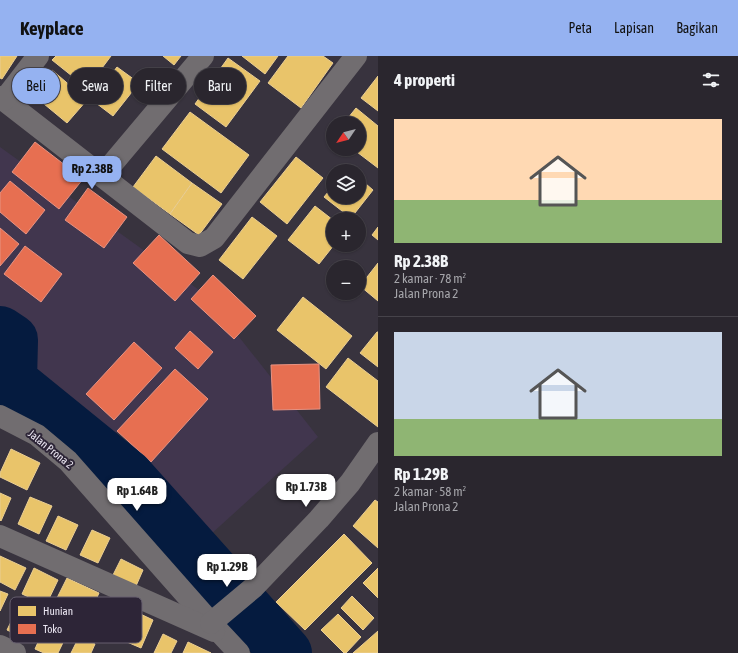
<!DOCTYPE html>
<html lang="id">
<meta charset="utf-8">
<style>
:root{--surface:#2a262e;--page:#36323a;--text:#f1f3f6;--muted:#a5a5aa;--line:#46434a;--accent:#95b2f1}
body{margin:0;font-family:"Asap Condensed",sans-serif;background:var(--page);color:var(--text);height:100vh;display:flex;flex-direction:column;font-size:15px;white-space:nowrap}
*{box-sizing:border-box;margin:0}
p{font-size:13px;color:var(--muted)}
.icon{flex:none;width:22px;height:22px;fill:none;stroke:currentColor;stroke-width:2;stroke-linecap:round;stroke-linejoin:round}
.map{position:relative;flex:1;overflow:hidden}
.side{display:flex;flex-direction:column;background:var(--surface);width:360px}
.side>*{flex:none}
.hud{position:absolute;left:12px;top:12px;width:306px;height:36px;display:flex;gap:8px}
.needle{width:26px;rotate:235deg}
.tools{position:absolute;left:326px;top:60px;display:grid;gap:8px}
.tools a{display:grid;place-items:center;width:40px;height:40px;border-radius:50%;background:var(--surface);box-shadow:0 1px 3px #0004,0 0 0 1px var(--line);font-size:20px}
.price{position:absolute;translate:-50% -34px;padding:0 9px;border-radius:8px;background:#fff;color:#222;font-size:13px;line-height:26px;filter:drop-shadow(0 1px 2px #0008)}
.price::after{content:'';position:absolute;left:50%;top:24px;width:12px;height:9px;margin-left:-6px;background:inherit;clip-path:polygon(0 0,100% 0,50% 100%)}
.price.on{background:var(--accent);color:#111}
ul{padding:0;list-style:none}
li{display:grid;align-content:center;gap:8px;height:212px;padding:0 16px}
li+li{border-top:1px solid var(--line)}
li span{display:grid;place-items:center;height:124px;border-radius:0px;color:#555}
li>.icon{margin-inline-start:auto}
span .icon{width:72px;height:72px;fill:#fffc;stroke-width:1}
li b{font-size:17px}
h2{display:flex;justify-content:space-between;align-items:center;height:48px;padding:0 16px;font-size:17px}
.tag{padding:0 14px;border-radius:18px;background:var(--surface);box-shadow:0 1px 3px #0004,0 0 0 1px var(--line);font-size:14px;line-height:36px}
.tag.on{background:var(--accent);color:#111}
header{display:flex;align-items:center;gap:24px;box-sizing:border-box;height:56px;padding:0 20px;background:var(--accent);color:#111}
header strong{font-size:19px}
nav{display:flex;gap:22px;margin-inline-start:auto;font-size:14px}
main{display:flex;flex:1;min-height:0}
.map>svg:first-child{display:block}
.built{fill:#41364e}
.homes{fill:#e9c46a;stroke:#eace93}
.shops{fill:#e76f51;stroke:#e89382}
.lines{fill:none;stroke-linecap:round;stroke-linejoin:round}
.river{stroke:#051b3f;stroke-width:52}
.minor{stroke:#716d70;stroke-width:22}
.labels{text-anchor:middle;stroke-width:4;stroke-linejoin:round;paint-order:stroke}
.street-label{font-size:11px;fill:#ece7f3;stroke:#2d2537}
.key{fill:#2d2537;stroke:#665f6f;stroke-width:1}
.key-label{font-size:11px;fill:#ece7f3}
</style>
<header>
<strong>Keyplace</strong>
<nav><a>Peta</a><a>Lapisan</a><a>Bagikan</a></nav>
</header>
<main>
<div class="map">
<svg width="378" height="597" viewBox="0 0 378 597">
<rect width="100%" height="100%" fill="#38333e"/>
<polygon class="built" points="0,91 206,239 318,381 210,479 122,379 0,327"/>
<g class="homes">
<polygon points="0,0 17,0 2,23 0,22"/>
<polygon points="56,0 111,0 87,32 52,4"/>
<polygon points="163,0 181,0 174,9"/>
<polygon points="242,0 278,0 265,18"/>
<polygon points="288,0 323,0 333,7 301,52 268,27"/>
<polygon points="228,2 260,25 226,71 195,48"/>
<polygon points="117,11 139,27 113,60 92,44"/>
<polygon points="52,14 87,44 67,67 32,38"/>
<polygon points="378,20 378,55 361,42"/>
<polygon points="356,52 378,70 378,112 353,93 359,93 359,67 344,67"/>
<polygon points="190,56 249,99 221,137 162,93"/>
<polygon points="156,100 192,127 170,158 133,131"/>
<polygon points="296,101 323,122 287,168 260,146"/>
<polygon points="359,122 373,134 351,162 324,141 333,130 333,141 359,141"/>
<polygon points="192,127 222,148 199,179 170,158"/>
<polygon points="315,150 333,164 334,189 319,208 288,184"/>
<polygon points="252,161 277,180 243,223 219,204"/>
<polygon points="378,171 378,184 372,179"/>
<polygon points="378,207 378,245 360,230"/>
<polygon points="303,241 352,280 326,313 277,274"/>
<polygon points="377,276 378,276 378,311 360,297"/>
<polygon points="348,302 378,325 378,371 326,331"/>
<polygon points="11,393 40,407 27,434 0,421 0,417"/>
<polygon points="0,437 11,442 1,465 0,464"/>
<polygon points="30,441 52,450 39,478 18,468"/>
<polygon points="375,444 378,446 378,492 353,470"/>
<polygon points="58,460 78,469 66,494 46,485"/>
<polygon points="92,474 110,482 98,507 80,499"/>
<polygon points="344,478 372,507 305,574 276,546"/>
<polygon points="0,500 26,512 15,534 0,526"/>
<polygon points="121,503 143,514 136,530 113,519"/>
<polygon points="34,512 58,524 46,549 22,538"/>
<polygon points="378,512 378,542 363,527"/>
<polygon points="67,522 99,537 85,568 52,552"/>
<polygon points="0,535 8,538 0,555"/>
<polygon points="352,540 374,562 363,574 341,552"/>
<polygon points="20,547 41,557 28,584 7,574"/>
<polygon points="132,554 153,564 141,592 120,583"/>
<polygon points="338,558 361,581 346,597 344,597 321,574"/>
<polygon points="48,564 69,574 58,597 44,597 35,593"/>
<polygon points="378,575 378,596 377,597 353,597"/>
<polygon points="163,578 177,585 171,597 154,597"/>
<polygon points="79,581 95,588 91,597 71,597"/>
<polygon points="188,586 211,597 183,597"/>
</g>
<g class="shops">
<polygon points="35,86 83,123 59,153 12,116"/>
<polygon points="10,125 45,154 26,178 0,156 0,137"/>
<polygon points="88,132 127,161 104,192 65,164"/>
<polygon points="0,172 19,188 0,210"/>
<polygon points="159,179 200,217 175,245 133,207"/>
<polygon points="25,190 62,218 41,246 4,218"/>
<polygon points="213,219 256,260 234,283 191,243"/>
<polygon points="0,258 12,267 0,283"/>
<polygon points="190,275 213,296 198,313 175,292"/>
<polygon points="134,286 162,312 114,364 86,338"/>
<polygon points="319,308 320,353 273,354 271,309"/>
<polygon points="175,313 208,343 151,406 117,375"/>
</g>
<g class="lines">
<polyline class="river" points="0,276 12,284 11,325 128,420 286,597"/>
<g class="minor">
<polyline points="0,41 188,187 200,190 214,182 356,0"/>
<polyline points="4,44 38,0"/>
<polyline points="102,120 203,0"/>
<polyline points="0,360 37,379 68,405 211,567 239,597"/>
<polyline points="0,480 214,575"/>
<polyline points="211,567 254,531 319,463 350,427 378,387"/>
<polyline points="0,590 15,597"/>
</g>
</g>
<g class="labels">
<g class="street-label">
<text transform="translate(51 393) rotate(39)" y="4">Jalan Prona 2</text>
</g>
</g>
<rect x="10" y="541" width="132" height="46" rx="6" class="key"/>
<rect x="18" y="550" width="18" height="10" fill="#e9c46a"/>
<rect x="18" y="568" width="18" height="10" fill="#e76f51"/>
<g class="key-label">
<text x="43" y="559">Hunian</text>
<text x="43" y="577">Toko</text>
</g>
</svg>
<div class="tools">
<a><svg class="needle" viewBox="-14 -14 28 28"><path d="M0-13l5 13h-10z" fill="#e53935"/><path d="M0 13l5-13h-10z" fill="#a5a5aa"/></svg></a>
<a><svg class="icon" aria-label="layers" viewBox="0 0 24 24"><path d="M12 4l9 5-9 5-9-5zM3 14l9 5 9-5"/></svg></a>
<a>+</a>
<a>−</a>
</div>
<b class="price on" style="left:92px;top:134px">Rp 2.38B</b>
<b class="price" style="left:306px;top:452px">Rp 1.73B</b>
<b class="price" style="left:137px;top:456px">Rp 1.64B</b>
<b class="price" style="left:227px;top:532px">Rp 1.29B</b>
<div class="hud">
<a class="tag on">Beli</a>
<a class="tag">Sewa</a>
<a class="tag">Filter</a>
<a class="tag">Baru</a>
</div>
</div>
<section class="side">
<h2>4 properti<svg class="icon" aria-label="filters" viewBox="0 0 24 24"><path d="M4 7h16M4 17h16"/><circle cx="9" cy="7" r="2"/><circle cx="15" cy="17" r="2"/></svg></h2>
<ul>
<li><span style="background:linear-gradient(#ffd9b3 65%,#8fb573 0)"><svg class="icon" aria-label="home" viewBox="0 0 24 24"><path d="M3 11l9-7 9 7M6 9v11h12V9"/></svg></span><div><b>Rp 2.38B</b><p>2 kamar · 78 m²</p><p>Jalan Prona 2</p></div></li>
<li><span style="background:linear-gradient(#c9d6e8 70%,#8fb573 0)"><svg class="icon" aria-label="home" viewBox="0 0 24 24"><path d="M3 11l9-7 9 7M6 9v11h12V9"/></svg></span><div><b>Rp 1.29B</b><p>2 kamar · 58 m²</p><p>Jalan Prona 2</p></div></li>
</ul>
</section>
</main>
